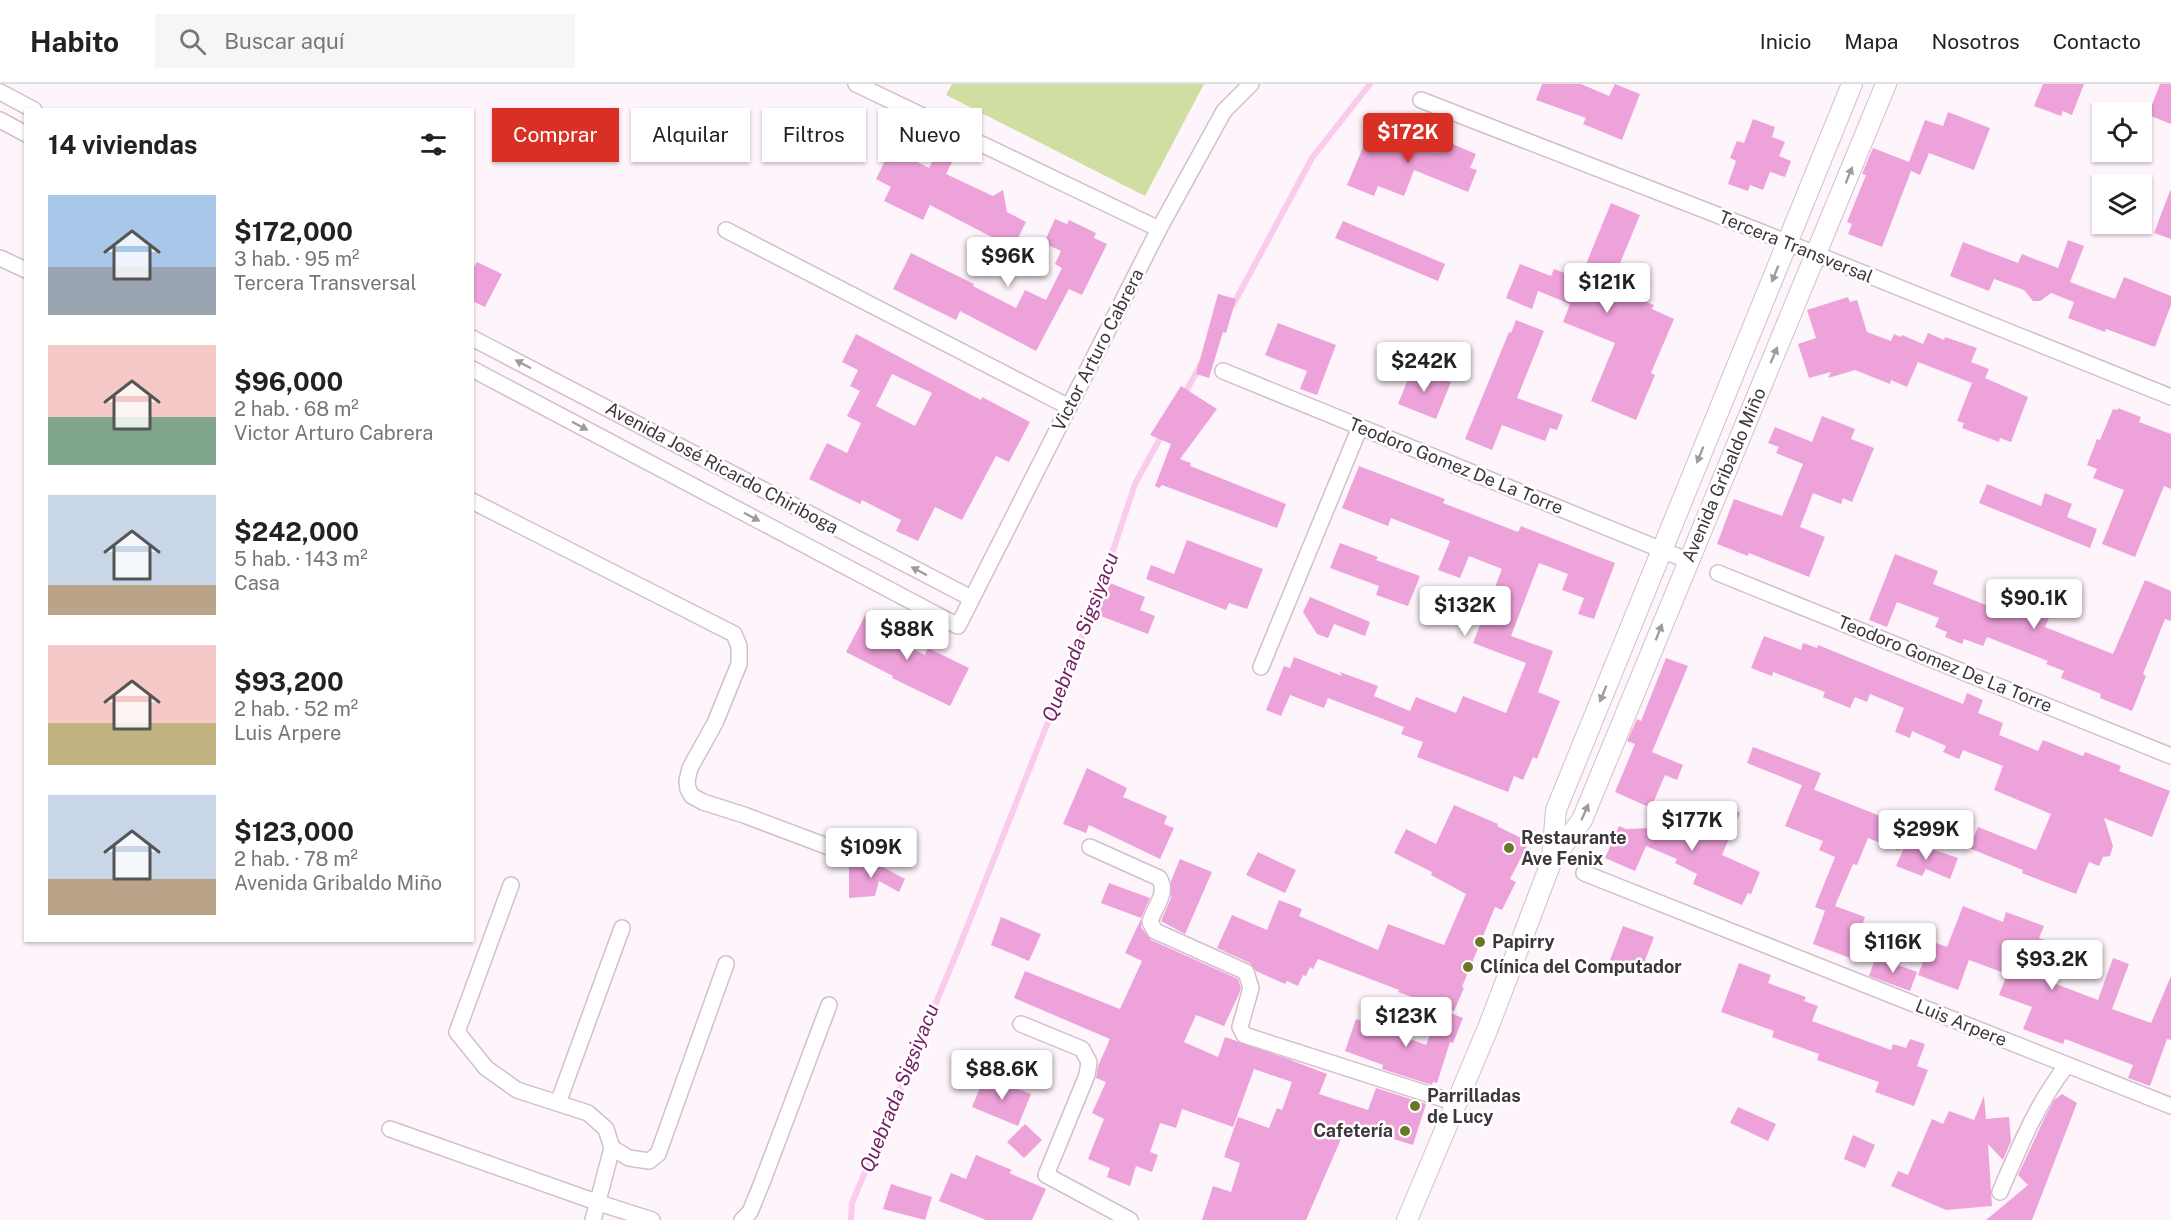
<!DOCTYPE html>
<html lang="es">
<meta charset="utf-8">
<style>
:root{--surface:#fff;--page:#f6f6f6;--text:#222;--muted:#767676;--line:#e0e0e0;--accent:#d93025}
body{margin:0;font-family:"Public Sans",sans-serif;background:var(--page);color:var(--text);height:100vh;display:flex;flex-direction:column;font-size:22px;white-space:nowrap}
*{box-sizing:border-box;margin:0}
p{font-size:20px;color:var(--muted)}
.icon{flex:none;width:33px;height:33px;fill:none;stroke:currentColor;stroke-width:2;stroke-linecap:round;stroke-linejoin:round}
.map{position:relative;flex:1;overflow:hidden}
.details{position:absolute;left:24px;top:24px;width:450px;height:834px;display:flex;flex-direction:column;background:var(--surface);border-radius:0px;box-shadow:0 2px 4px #0004}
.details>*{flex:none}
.hud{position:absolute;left:492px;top:24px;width:570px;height:54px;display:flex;gap:12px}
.fabs{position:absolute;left:2092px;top:18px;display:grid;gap:12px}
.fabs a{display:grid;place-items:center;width:60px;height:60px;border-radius:0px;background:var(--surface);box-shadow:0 2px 4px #0004;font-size:30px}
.price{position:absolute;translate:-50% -51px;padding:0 14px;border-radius:6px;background:#fff;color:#222;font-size:20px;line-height:39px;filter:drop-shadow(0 2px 3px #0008)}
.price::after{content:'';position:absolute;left:50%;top:36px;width:18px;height:14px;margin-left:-9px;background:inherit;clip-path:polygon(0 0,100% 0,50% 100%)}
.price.active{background:var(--accent);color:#fff}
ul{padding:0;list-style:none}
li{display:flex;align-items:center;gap:18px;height:150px;padding:0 24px}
li span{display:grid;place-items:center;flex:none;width:168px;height:120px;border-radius:0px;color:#555}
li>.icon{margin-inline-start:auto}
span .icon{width:72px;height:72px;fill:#fffc;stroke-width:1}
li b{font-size:26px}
h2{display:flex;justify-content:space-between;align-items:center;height:72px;padding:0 24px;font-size:26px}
.tag{padding:0 21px;border-radius:0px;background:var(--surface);box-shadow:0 2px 4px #0004;font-size:21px;line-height:54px}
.tag.active{background:var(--accent);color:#fff}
header{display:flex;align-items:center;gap:36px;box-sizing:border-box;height:84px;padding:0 30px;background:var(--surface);border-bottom:2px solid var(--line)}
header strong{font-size:28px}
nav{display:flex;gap:33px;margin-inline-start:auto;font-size:21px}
.search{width:420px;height:54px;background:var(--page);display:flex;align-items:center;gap:15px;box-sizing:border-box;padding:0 21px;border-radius:0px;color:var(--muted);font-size:22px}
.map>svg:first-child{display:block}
.green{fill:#d0dea2}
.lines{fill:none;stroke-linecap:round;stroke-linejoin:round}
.stream{stroke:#facbec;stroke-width:6}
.building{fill:#eea2da;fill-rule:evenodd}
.minor-casing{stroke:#d4becd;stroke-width:18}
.tertiary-casing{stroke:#d4becd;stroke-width:22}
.minor{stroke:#fff;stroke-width:15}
.tertiary{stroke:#fff;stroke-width:20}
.oneway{fill:#9f9a9e}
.poi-dot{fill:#6a7826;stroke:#fff;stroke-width:2}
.labels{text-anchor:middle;stroke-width:5;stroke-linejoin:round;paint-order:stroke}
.street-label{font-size:18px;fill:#3f363c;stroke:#fff}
.poi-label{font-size:18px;font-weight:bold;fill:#3f363c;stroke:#fff;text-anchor:start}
.water-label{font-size:20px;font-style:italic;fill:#731d63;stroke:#fff}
</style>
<header>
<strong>Habito</strong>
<div class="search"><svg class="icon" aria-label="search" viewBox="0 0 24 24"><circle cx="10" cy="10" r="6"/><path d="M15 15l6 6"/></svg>Buscar aquí</div>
<nav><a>Inicio</a><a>Mapa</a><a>Nosotros</a><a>Contacto</a></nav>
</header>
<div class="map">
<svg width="2171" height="1136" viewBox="0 0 2171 1136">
<rect width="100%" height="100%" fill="#fef4fb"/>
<polygon class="green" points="952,0 1204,0 1145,112 946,11"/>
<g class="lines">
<g class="stream">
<polyline points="1233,221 1312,74 1370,0"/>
<polyline points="1184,311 1201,280"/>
<polyline points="851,1136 852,1119 958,866 1099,509 1135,400 1163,349"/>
</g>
</g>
<g class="building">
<polygon points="1542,0 1581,0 1609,12 1615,0 1640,10 1622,56 1583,40 1586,34 1536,16"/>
<polygon points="2043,0 2084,0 2072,31 2063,27 2061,32 2034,22"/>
<polygon points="2160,0 2171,0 2171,40 2148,31"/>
<polygon points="1948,28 1990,44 1974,86 1929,69 1920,91 1911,87 1882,163 1848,150 1852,140 1847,138 1866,91 1862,90 1873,64 1909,78 1925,36 1943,42"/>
<polygon points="1753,35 1775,43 1772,53 1785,58 1779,72 1791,77 1785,93 1770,88 1763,106 1750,101 1748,107 1728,100 1736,77 1730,74 1737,57 1744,59"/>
<polygon points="1372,42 1438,69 1443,56 1476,70 1470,84 1477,86 1468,108 1414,86 1404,112 1378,102 1374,112 1347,101"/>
<polygon points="940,62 956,70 946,90 993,112 1003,106 1007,128 1026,138 1013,164 930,121 923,136 884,117 891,103 876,95 891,65 929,84"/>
<polygon points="2170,107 2171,107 2171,155 2154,149"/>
<polygon points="1611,119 1640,131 1610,203 1654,221 1652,225 1674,235 1651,289 1655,291 1636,336 1591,317 1615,259 1563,238 1570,220 1538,207 1532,225 1506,214 1520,180 1551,192 1554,185 1580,195"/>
<polygon points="1055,135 1067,140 1069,136 1096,149 1094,154 1107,160 1082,211 1069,205 1036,267 960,227 956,236 893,205 911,169 974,200 973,202 1016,224 1025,206 1046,216 1062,184 1055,180 1061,167 1044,159"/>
<polygon points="1343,137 1445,180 1438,197 1335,154"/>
<polygon points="2068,156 2084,162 2070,198 2115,215 2124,193 2171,212 2171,221 2155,263 2106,245 2105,248 2068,234 2074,218 2051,209 2040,217 2033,217 2024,206 1994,195 1989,207 1950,192 1963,158 2018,179 2022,170 2058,184"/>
<polygon points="477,178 502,190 485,223 472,217 472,187"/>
<polygon points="1218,210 1236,215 1226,249 1223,248 1209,294 1196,290"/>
<polygon points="1848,213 1850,218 1857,216 1867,248 1891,257 1894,250 1901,253 1902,251 1923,260 1928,249 1944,256 1945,253 1977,264 1971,278 1989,285 1985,294 2028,313 2011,358 2000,354 1999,358 1962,344 1964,339 1957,337 1972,299 1918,278 1907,303 1891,296 1890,300 1855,286 1828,294 1831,288 1809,294 1798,260 1816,254 1807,226"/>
<polygon points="1516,236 1544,247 1517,314 1563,331 1557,346 1550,344 1545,357 1502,341 1492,366 1465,355 1509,248 1511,249"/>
<polygon points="1278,239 1336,261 1317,311 1300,305 1307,287 1265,271"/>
<path d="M856 250 981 316 982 313 1030 338 1009 378 996 372 962 436 935 423 918 457 896 447 901 436 862 416 860 420 809 395 827 359 847 369 861 339 847 332 860 307 850 302 858 286 842 278ZM892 290 932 309 915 342 876 322Z"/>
<polygon points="1413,283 1451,298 1436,335 1398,320"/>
<polygon points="1181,302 1217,325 1180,375 1191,379 1190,382 1286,420 1277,444 1162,401 1159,404 1155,402 1171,360 1150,351"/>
<polygon points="2118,324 2141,333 2139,338 2171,350 2171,405 2164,402 2135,473 2102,460 2124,406 2093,394 2097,385 2087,381 2097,355 2100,356 2113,325 2118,326"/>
<polygon points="1822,332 1855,345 1851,355 1874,364 1852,418 1843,414 1841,420 1813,409 1800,443 1825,453 1809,493 1749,469 1748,472 1717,460 1734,415 1782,432 1803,380 1776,369 1779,363 1768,359 1775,343 1812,358"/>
<polygon points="1359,382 1445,415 1443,419 1518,448 1521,442 1615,479 1594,535 1578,530 1584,514 1562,506 1568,490 1539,479 1511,552 1553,567 1538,608 1560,617 1537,675 1533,673 1523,696 1514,692 1508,708 1417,673 1423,658 1401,650 1404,643 1328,614 1324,624 1290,611 1281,632 1266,626 1284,582 1290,584 1294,573 1342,592 1340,588 1378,602 1374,612 1410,627 1416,613 1456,629 1463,612 1506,629 1526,579 1473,559 1502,485 1469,472 1460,494 1438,486 1450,457 1391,434 1388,442 1342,424"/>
<polygon points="1987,400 2041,422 2045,409 2072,420 2067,433 2097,445 2090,464 1979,419"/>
<polygon points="1187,456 1263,485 1247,525 1229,519 1226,526 1146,495 1151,481 1174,490"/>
<polygon points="1340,459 1378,473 1376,476 1420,492 1408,522 1376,511 1379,502 1330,484"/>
<polygon points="1895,470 1938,487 1933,500 1986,521 1992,506 2015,515 2043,527 2042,531 2049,534 2045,543 2113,570 2145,496 2171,507 2171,537 2165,535 2143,590 2146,592 2132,627 2100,614 2101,610 2061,594 2064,587 2046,580 2048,577 1987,553 1983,562 1964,555 1962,560 1945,553 1947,548 1935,543 1939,534 1897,518 1887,543 1869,536"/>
<polygon points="1110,499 1145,513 1140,526 1155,532 1148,550 1098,531"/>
<polygon points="1310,513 1370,538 1365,552 1334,540 1328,554 1317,550 1303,528"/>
<polygon points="867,528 896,543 890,554 925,571 928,564 969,584 950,622 892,594 893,592 846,568"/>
<polygon points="1764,552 1801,566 1803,559 1817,564 1818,561 1963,620 1967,609 1983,616 1978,629 2003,639 1999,651 2038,667 2043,656 2083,672 2085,668 2121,682 2119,687 2170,707 2152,753 2104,734 2113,762 2110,772 2103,773 2099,782 2089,778 2076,810 2022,789 2023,786 1969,764 1978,743 2036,766 2051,730 1994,706 2003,682 1963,666 1959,675 1943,668 1946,662 1912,647 1910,654 1895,648 1904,624 1870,610 1867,618 1855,613 1850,624 1823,613 1825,608 1773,588 1772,592 1751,584"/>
<polygon points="1666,574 1688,582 1652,668 1683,681 1677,696 1665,691 1651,724 1615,708 1635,660 1627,657 1637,635 1641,637"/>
<polygon points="1753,663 1821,689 1814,706 1747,679"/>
<polygon points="1087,684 1127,704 1123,713 1167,732 1164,740 1174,744 1160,775 1089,741 1086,749 1063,740"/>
<polygon points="1802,701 1908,743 1899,767 1868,754 1857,781 1853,780 1835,822 1865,833 1850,874 1813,860 1825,827 1815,823 1835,773 1819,766 1823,757 1785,742"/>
<polygon points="1454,721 1498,740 1497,742 1529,758 1510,795 1516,798 1502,826 1495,823 1462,903 1464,904 1454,927 1398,908 1399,906 1318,875 1313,885 1310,883 1306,892 1303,891 1298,902 1287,897 1285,900 1256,887 1250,879 1217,864 1232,831 1267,846 1279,816 1302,825 1299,832 1378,866 1388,840 1444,861 1466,810 1431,791 1432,788 1394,769 1406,745 1436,760"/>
<polygon points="1727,722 1740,729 1722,771 1760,788 1751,810 1748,809 1742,821 1693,800 1697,790 1675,779 1677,775 1646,762 1635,787 1605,774 1619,742 1626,745 1693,742 1680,734 1711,735 1717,723"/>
<polygon points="1907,757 1958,774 1950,795 1926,785 1922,792 1896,782"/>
<polygon points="1258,768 1296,786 1285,809 1246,791"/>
<polygon points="866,774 905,795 899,808 879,797 875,812 849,814 849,781 864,778"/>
<polygon points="1180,775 1212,788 1185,850 1161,837 1171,814 1171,797"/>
<polygon points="1109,799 1150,814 1141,834 1101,819"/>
<polygon points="1963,822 2003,838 2006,828 2044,842 2039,854 2048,857 2035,892 2098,916 2113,874 2129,880 2112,925 2151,939 2171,892 2171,956 2167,955 2150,1002 2128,994 2133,981 2065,955 2063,960 2023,945 2032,923 1999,911 2007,890 1969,876 1958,906 1918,891 1931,857 1947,863"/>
<polygon points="1001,833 1041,850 1029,877 991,861"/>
<polygon points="1141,835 1141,843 1151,856 1238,895 1241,904 1239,910 1224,942 1196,931 1184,958 1218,973 1225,953 1288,975 1327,990 1319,1010 1368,1026 1376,1004 1426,1020 1413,1061 1347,1041 1306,1136 1202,1136 1213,1102 1231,1108 1240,1079 1224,1073 1238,1033 1269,1044 1277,1024 1282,1026 1292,998 1254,985 1233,1043 1182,1025 1176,1044 1160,1039 1150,1068 1158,1071 1152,1088 1136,1082 1130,1102 1107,1093 1110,1084 1088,1075 1104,1035 1092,1029 1106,998 1096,994 1098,982 1110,955 1014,914 1025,887 1120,925 1142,877 1125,869"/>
<polygon points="1623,842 1654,853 1641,887 1628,882 1626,887 1612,882 1614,877 1610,876"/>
<polygon points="1876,873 1917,888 1910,907 1869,892"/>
<polygon points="1739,879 1771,891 1768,899 1806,913 1804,917 1818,922 1812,937 1891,966 1893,960 1906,964 1910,955 1925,960 1917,982 1928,986 1914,1022 1875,1008 1879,998 1817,976 1819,970 1772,953 1774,947 1721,928"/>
<polygon points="1440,925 1463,934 1453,959 1450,958 1437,999 1433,998 1432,1001 1382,985 1383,981 1345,967 1356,935 1426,961"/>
<polygon points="985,992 1031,1010 1018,1042 972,1023"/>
<polygon points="2062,1010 2077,1019 2032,1136 1986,1136 2028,1101 2018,1091 2046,1031 2054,1016"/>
<polygon points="1984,1012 1986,1035 2009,1033 2011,1057 2003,1076 1988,1060 1992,1122 1946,1126 1891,1102 1898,1087 1908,1091 1932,1035 1943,1040 1949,1027 1974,1036"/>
<polygon points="1738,1023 1776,1040 1768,1057 1730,1039"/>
<polygon points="1025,1040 1042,1056 1024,1074 1007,1058"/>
<polygon points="1853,1051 1875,1061 1865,1084 1844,1075"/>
<polygon points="976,1071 1012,1086 1009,1089 1046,1105 1032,1136 986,1136 939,1117 951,1089 966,1095"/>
<polygon points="891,1100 932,1113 925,1136 883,1125"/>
</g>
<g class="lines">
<g class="minor-casing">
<g id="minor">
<polyline points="856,0 1159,145"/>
<polyline points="0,8 34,26"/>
<polyline points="1421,16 1756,146 2171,313"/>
<polyline points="0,36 26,50"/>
<polyline points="726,146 1069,323"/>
<polyline points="0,174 26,186"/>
<polyline points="472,254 971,514"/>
<polyline points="472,285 958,542 1159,145 1224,27 1251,0"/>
<polyline points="1223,287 1689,477"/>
<polyline points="472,417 734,550 739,562 739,580 715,639 690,684 687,697 688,705 692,712 703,718 744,731 829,763"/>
<polyline points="1718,489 2171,672"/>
<polyline points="1261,583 1360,343"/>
<path d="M1090 763 1159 794C1169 809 1154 823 1150 838L1155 847 1246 888 1251 904 1240 943 1244 951 1456 1019"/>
<polyline points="1584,789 2171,1022"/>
<polyline points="511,801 457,948 486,984 517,1006 588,1029 606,1045 612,1064 593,1136"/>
<polyline points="1021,940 1082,965 1089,978 1087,991 1046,1091 1130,1136"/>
<polyline points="558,1019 622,844"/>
<polyline points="390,1045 599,1119 652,1136"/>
<polyline points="612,1064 629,1074 649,1077 658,1070 726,880"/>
<path d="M2000 1108C2019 1064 2037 1019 2067 981"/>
<polyline points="742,1136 750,1128 763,1096 829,921"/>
</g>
</g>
<g class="tertiary-casing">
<g id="tertiary">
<polyline points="1552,776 1556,726 1852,0"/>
<polyline points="1407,1136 1488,944 1552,776 1582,736 1886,0"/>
</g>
</g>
<use href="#minor" class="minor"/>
<use href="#tertiary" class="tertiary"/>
</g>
<defs><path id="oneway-solid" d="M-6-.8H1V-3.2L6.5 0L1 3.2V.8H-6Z" transform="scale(1.5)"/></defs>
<g class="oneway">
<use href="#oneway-solid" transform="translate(1849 91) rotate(-68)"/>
<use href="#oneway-solid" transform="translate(1775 190) rotate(112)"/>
<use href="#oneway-solid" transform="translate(1774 271) rotate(-67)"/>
<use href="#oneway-solid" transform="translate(523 280) rotate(-152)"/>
<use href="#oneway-solid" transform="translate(580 342) rotate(28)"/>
<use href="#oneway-solid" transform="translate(1700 371) rotate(112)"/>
<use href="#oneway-solid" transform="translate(752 433) rotate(28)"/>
<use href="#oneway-solid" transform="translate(919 487) rotate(-152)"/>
<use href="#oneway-solid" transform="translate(1659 548) rotate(-68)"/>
<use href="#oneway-solid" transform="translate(1603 610) rotate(112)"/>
<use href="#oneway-solid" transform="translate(1585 728) rotate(-66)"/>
</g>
<g class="poi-dot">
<circle cx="1509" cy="764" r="6"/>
<circle cx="1480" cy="858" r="6"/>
<circle cx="1468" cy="883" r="6"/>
<circle cx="1415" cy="1022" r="6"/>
<circle cx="1405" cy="1047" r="6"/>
</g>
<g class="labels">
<g class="street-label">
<text transform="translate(1796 163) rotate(22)" y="6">Tercera Transversal</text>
<text transform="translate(1098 266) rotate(-63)" y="6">Victor Arturo Cabrera</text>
<text transform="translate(1456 382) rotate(22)" y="6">Teodoro Gomez De La Torre</text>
<text transform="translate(722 384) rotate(28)" y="6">Avenida José Ricardo Chiriboga</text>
<text transform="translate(1724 391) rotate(-67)" y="6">Avenida Gribaldo Miño</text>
<text transform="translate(1945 580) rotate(22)" y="6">Teodoro Gomez De La Torre</text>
<text transform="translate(1961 939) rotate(22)" y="6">Luis Arpere</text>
</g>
<g class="poi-label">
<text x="1521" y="760">Restaurante<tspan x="1521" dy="21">Ave Fenix</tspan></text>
<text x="1492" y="864">Papirry</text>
<text x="1480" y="889">Clínica del Computador</text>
<text x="1427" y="1018">Parrilladas<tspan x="1427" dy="21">de Lucy</tspan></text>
<text x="1393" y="1053" text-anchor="end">Cafetería</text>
</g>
<g class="water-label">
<text transform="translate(1080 553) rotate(-69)" y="7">Quebrada Sigsiyacu</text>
<text transform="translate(899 1004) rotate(-68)" y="7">Quebrada Sigsiyacu</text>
</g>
</g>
</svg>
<div class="fabs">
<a><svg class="icon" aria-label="locate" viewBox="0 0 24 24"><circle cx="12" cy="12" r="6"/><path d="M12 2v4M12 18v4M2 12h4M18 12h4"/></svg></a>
<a><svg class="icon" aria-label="layers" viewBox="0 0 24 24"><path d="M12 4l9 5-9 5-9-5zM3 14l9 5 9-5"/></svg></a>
</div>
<b class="price active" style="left:1408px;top:80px">$172K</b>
<b class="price" style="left:1008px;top:204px">$96K</b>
<b class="price" style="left:1607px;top:230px">$121K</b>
<b class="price" style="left:1424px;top:309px">$242K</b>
<b class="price" style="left:2034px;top:546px">$90.1K</b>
<b class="price" style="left:1465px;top:553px">$132K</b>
<b class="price" style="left:907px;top:577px">$88K</b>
<b class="price" style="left:1692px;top:768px">$177K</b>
<b class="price" style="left:1926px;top:777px">$299K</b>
<b class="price" style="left:871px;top:795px">$109K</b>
<b class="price" style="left:1893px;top:890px">$116K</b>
<b class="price" style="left:2052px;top:907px">$93.2K</b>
<b class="price" style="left:1406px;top:964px">$123K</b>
<b class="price" style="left:1002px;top:1017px">$88.6K</b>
<div class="hud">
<a class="tag active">Comprar</a>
<a class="tag">Alquilar</a>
<a class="tag">Filtros</a>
<a class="tag">Nuevo</a>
</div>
<section class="details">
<h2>14 viviendas<svg class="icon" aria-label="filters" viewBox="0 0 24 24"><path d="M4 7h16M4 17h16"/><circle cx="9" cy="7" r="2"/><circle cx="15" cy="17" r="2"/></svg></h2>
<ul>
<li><span style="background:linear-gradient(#a9c7e8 60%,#9aa5b1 0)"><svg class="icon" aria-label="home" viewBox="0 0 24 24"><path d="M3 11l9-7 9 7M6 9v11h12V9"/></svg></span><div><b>$172,000</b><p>3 hab. · 95 m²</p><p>Tercera Transversal</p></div></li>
<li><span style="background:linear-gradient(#f6c9c9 60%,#7fa58c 0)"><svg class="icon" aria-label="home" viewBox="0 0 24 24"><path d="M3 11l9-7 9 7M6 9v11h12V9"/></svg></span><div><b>$96,000</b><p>2 hab. · 68 m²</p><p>Victor Arturo Cabrera</p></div></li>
<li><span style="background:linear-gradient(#c9d6e8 75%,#b9a48a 0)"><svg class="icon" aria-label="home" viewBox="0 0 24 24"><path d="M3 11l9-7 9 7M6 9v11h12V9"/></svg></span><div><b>$242,000</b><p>5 hab. · 143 m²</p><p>Casa</p></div></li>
<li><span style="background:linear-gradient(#f6c9c9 65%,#c2b280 0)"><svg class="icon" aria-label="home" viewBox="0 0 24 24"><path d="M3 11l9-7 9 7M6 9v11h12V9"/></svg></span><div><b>$93,200</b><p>2 hab. · 52 m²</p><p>Luis Arpere</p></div></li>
<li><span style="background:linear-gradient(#c9d6e8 70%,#b9a48a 0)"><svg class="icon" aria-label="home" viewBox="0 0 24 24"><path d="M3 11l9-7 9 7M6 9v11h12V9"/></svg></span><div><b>$123,000</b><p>2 hab. · 78 m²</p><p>Avenida Gribaldo Miño</p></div></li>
</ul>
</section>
</div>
